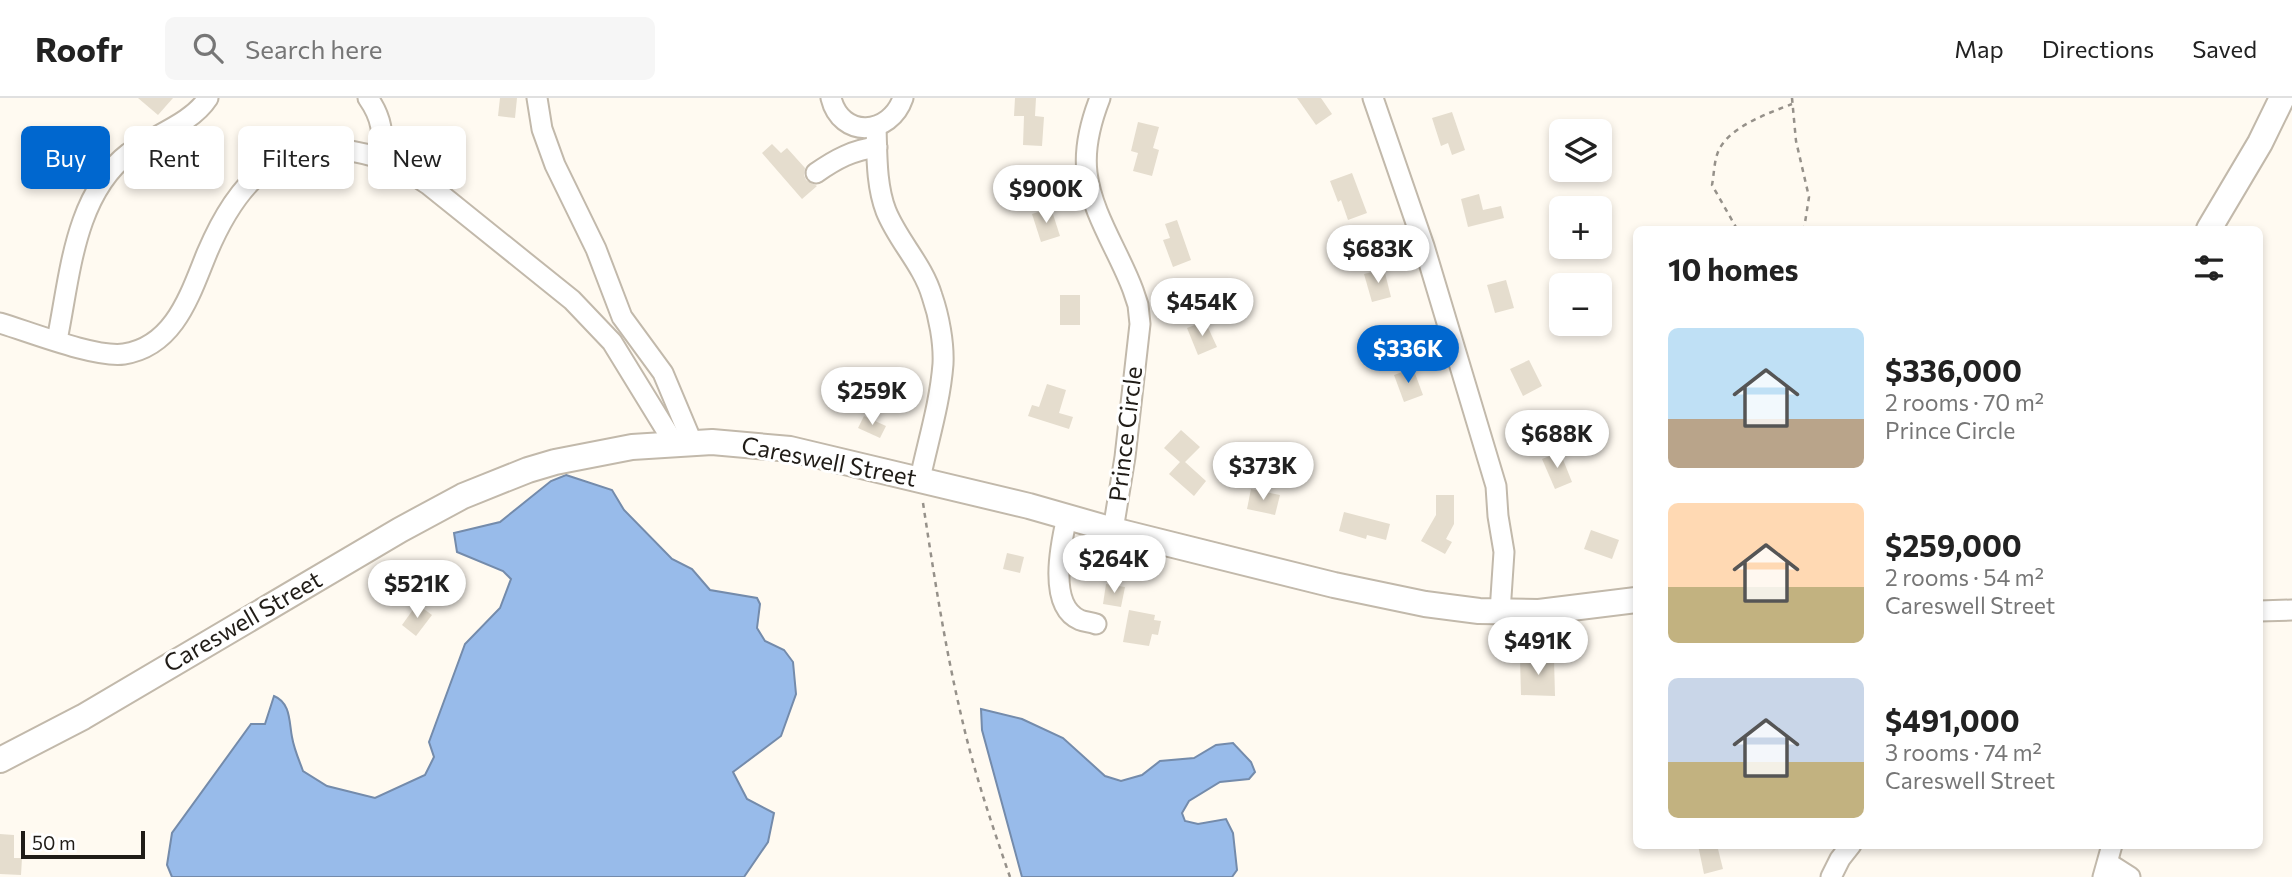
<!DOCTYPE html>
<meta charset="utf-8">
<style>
:root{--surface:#fff;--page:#f6f6f6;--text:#222;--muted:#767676;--line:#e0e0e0;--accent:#0067cf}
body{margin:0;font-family:Commissioner,sans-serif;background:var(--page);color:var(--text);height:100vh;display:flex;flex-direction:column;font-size:26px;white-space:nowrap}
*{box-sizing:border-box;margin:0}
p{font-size:23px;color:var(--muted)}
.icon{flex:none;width:38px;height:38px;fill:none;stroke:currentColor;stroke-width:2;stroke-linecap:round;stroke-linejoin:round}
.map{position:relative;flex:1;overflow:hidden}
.drawer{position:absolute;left:1633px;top:128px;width:630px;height:623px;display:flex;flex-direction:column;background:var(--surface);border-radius:10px;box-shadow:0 4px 10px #0003}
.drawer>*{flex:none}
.banner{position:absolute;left:21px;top:28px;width:665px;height:63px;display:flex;gap:14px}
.fabs{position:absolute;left:1549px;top:21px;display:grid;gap:14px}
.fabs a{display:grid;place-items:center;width:63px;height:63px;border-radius:10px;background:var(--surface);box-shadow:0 4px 10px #0003;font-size:35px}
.scale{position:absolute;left:21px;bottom:18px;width:124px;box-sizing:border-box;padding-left:7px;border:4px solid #201c17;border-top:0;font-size:19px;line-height:24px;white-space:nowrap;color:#201c17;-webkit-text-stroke:5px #fff;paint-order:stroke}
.price{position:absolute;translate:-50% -60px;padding:0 16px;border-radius:24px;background:#fff;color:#222;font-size:23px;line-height:46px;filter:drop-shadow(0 2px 4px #0008)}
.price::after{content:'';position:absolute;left:50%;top:42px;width:21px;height:16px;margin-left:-10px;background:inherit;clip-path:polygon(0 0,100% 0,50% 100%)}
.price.selected{background:var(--accent);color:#fff}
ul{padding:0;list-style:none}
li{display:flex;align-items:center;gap:21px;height:175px;padding:0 35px}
li span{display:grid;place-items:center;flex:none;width:196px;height:140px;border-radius:10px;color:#555}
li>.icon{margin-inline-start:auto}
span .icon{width:84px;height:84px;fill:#fffc;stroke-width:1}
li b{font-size:30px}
h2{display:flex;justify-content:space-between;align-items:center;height:84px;padding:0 35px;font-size:30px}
.pill{padding:0 24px;border-radius:10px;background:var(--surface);box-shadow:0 4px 10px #0003;font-size:24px;line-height:63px}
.pill.selected{background:var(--accent);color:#fff}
header{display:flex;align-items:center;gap:42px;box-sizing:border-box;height:98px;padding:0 35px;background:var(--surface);border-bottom:2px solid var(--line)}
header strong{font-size:33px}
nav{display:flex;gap:38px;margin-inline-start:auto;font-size:24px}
.search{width:490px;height:63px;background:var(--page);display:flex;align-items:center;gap:18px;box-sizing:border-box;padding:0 24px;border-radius:10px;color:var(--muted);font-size:26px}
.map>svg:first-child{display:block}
.water{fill:#98bbea;stroke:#748bab;stroke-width:2}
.building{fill:#e5ddce}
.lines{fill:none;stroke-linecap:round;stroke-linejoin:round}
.minor-casing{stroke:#c2b9ab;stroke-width:23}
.major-casing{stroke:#c2b9ab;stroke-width:28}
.path{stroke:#96918a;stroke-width:2.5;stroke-dasharray:5 5;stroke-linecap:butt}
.minor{stroke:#fff;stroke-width:19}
.major{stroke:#fff;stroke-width:24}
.labels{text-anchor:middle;stroke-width:6;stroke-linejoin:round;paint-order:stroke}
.street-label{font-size:24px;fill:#201c17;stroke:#fff}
</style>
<header>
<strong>Roofr</strong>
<div class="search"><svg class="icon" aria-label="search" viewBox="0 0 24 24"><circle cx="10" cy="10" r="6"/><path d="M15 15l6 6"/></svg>Search here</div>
<nav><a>Map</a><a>Directions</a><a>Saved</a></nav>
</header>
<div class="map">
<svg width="2292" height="779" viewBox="0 0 2292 779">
<rect width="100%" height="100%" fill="#fffaf1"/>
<g class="water">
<path d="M566 377 612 392 624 412 672 461 692 471 710 492 757 500 760 506 757 530 765 543 784 552 793 564 796 596 781 638 733 674 747 701 774 715 768 744 744 779H172L167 767 172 735 251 626H265L274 598C291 605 289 624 292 639 294 651 299 662 303 673L327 688 375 700 425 677 434 659 429 644 465 546 500 510 511 481 503 473 457 454 454 435 500 424 551 383Z"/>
<polygon points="981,611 1022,621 1063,640 1105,678 1121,683 1142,677 1160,663 1194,660 1216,647 1233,645 1251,664 1255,674 1249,681 1220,684 1189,703 1182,715 1185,723 1198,726 1226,721 1233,735 1237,772 1232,779 1022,779 982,632"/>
</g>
<g class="building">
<polygon points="138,0 173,0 158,17"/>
<polygon points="500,0 517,0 515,20 498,18"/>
<polygon points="1015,0 1036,0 1035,18 1044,19 1042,48 1023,47 1024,18 1014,18"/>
<polygon points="1297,0 1321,0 1332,16 1316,27"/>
<polygon points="1452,14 1465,52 1452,57 1448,45 1441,48 1432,20"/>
<polygon points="1138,24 1159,29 1153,50 1159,52 1152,78 1133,73 1138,55 1131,53"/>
<polygon points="772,46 781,55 787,50 805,70 804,77 806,82 817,88 802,101 762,55"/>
<polygon points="1352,75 1367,115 1348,122 1341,102 1338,104 1330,83"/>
<polygon points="1479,96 1483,112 1501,108 1504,120 1468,129 1461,101"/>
<polygon points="1051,110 1060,138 1041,144 1032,116"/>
<polygon points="1177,122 1191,162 1173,169 1163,142 1170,140 1165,126"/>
<polygon points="1384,171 1391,199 1372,204 1364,176"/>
<polygon points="1506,182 1514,210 1495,215 1487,187"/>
<rect x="1060" y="197" width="20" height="30"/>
<polygon points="1205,223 1217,249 1198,257 1187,230"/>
<polygon points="1529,262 1542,288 1523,298 1510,271"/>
<polygon points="1413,270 1423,297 1404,304 1394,277"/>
<polygon points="1047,286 1066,292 1059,315 1073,319 1069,331 1028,318 1032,307 1039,309"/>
<polygon points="864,318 886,328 880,340 858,330"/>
<polygon points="1181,332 1200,349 1185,364 1206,383 1194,398 1169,376 1180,364 1164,350"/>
<polygon points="1560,354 1572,384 1555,391 1542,361"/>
<polygon points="1251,391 1280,397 1275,417 1247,411"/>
<polygon points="1436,397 1454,397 1454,426 1446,441 1452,444 1445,456 1421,443 1436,417"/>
<polygon points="1344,414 1390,426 1386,442 1367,437 1366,441 1339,433"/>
<polygon points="1591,432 1619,442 1612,461 1584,451"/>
<polygon points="1007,455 1024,459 1020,475 1003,471"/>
<polygon points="1106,486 1125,489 1121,509 1103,506"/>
<polygon points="417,506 432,517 416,538 402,527"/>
<polygon points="1129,512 1155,517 1154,522 1161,523 1158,537 1152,536 1149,548 1123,544"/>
<polygon points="1520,560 1554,561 1555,598 1521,597"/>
<polygon points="0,736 14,737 14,760 22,760 21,777 0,776"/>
<polygon points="1698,747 1717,747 1723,771 1704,776"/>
</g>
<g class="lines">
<g class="minor-casing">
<g id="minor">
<polyline points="537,0 542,31 555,67 596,151 622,219 663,275 692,344"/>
<path d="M831 0C841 41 890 38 903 0"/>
<path d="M1100 0C1091 23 1084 50 1087 75 1092 116 1119 154 1133 192L1138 207 1140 226 1125 359 1113 432"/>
<polyline points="1373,0 1424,148 1496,388 1498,418 1504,454 1500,514"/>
<path d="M876 29C877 56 876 87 886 113 898 143 923 167 932 198 939 218 944 245 943 266 940 305 928 343 920 381"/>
<polyline points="380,60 400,68 429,87 572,202 612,244 674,345"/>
<path d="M816 75C836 61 853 52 877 49"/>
<path d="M0 225C30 234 95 260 124 256 175 248 190 196 207 155 242 72 289 32 380 60 384 36 382 20 368 0"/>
<path d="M57 242C70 179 74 97 129 55 154 37 191 26 208 0"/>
<path d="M1067 419C1061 445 1047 508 1080 522 1085 524 1091 524 1096 526"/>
<polyline points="2259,513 2292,512"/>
<polyline points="2108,765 2130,779"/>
<polyline points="1831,779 1840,761 1851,747"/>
<polyline points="2103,779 2112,747"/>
</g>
</g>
<g class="major-casing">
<g id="major">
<polyline points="2209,131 2260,45 2282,0"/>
<polyline points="0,662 83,619 400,432 463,398 528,372 555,364 632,349 712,344 790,351 1029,408 1113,432 1334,487 1425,506 1479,513 1539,514 1636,502"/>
</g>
</g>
<g class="path">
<polyline points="1792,0 1796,43 1809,99 1804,131"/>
<path d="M1737 131 1712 87C1714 77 1714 64 1718 54 1728 29 1769 15 1792 6"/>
<path d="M923 405C934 477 945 550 962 621 974 674 992 727 1010 779"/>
</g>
<use href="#minor" class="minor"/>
<use href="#major" class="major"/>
</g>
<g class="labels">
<g class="street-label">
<text transform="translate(1126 336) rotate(-83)" y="8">Prince Circle</text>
<text transform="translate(829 364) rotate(11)" y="8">Careswell Street</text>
<text transform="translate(243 524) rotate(-30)" y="8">Careswell Street</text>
</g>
</g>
</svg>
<div class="fabs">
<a><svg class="icon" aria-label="layers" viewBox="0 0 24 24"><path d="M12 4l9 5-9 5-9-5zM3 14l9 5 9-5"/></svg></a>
<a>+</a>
<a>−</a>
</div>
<div class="scale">50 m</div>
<b class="price" style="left:1046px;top:127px">$900K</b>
<b class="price" style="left:1378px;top:187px">$683K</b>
<b class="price" style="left:1202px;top:240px">$454K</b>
<b class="price selected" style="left:1408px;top:287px">$336K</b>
<b class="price" style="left:872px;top:329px">$259K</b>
<b class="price" style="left:1557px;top:372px">$688K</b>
<b class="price" style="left:1263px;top:404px">$373K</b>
<b class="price" style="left:1114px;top:497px">$264K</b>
<b class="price" style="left:417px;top:522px">$521K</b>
<b class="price" style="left:1538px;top:579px">$491K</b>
<div class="banner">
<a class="pill selected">Buy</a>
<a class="pill">Rent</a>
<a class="pill">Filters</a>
<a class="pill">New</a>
</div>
<section class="drawer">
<h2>10 homes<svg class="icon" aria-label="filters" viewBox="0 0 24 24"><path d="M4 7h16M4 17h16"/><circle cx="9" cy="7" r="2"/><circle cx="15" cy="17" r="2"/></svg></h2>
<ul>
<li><span style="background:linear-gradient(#bfe0f5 65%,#b9a48a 0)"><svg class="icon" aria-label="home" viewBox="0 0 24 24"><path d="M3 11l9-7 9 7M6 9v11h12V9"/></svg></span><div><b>$336,000</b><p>2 rooms · 70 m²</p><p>Prince Circle</p></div></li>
<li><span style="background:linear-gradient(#ffd9b3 60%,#c2b280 0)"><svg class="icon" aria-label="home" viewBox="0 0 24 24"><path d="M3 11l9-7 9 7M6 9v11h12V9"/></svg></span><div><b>$259,000</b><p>2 rooms · 54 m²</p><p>Careswell Street</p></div></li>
<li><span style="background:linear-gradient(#c9d6e8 60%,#c2b280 0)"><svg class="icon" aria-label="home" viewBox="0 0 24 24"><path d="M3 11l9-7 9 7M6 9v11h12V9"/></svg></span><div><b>$491,000</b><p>3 rooms · 74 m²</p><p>Careswell Street</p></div></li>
</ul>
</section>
</div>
